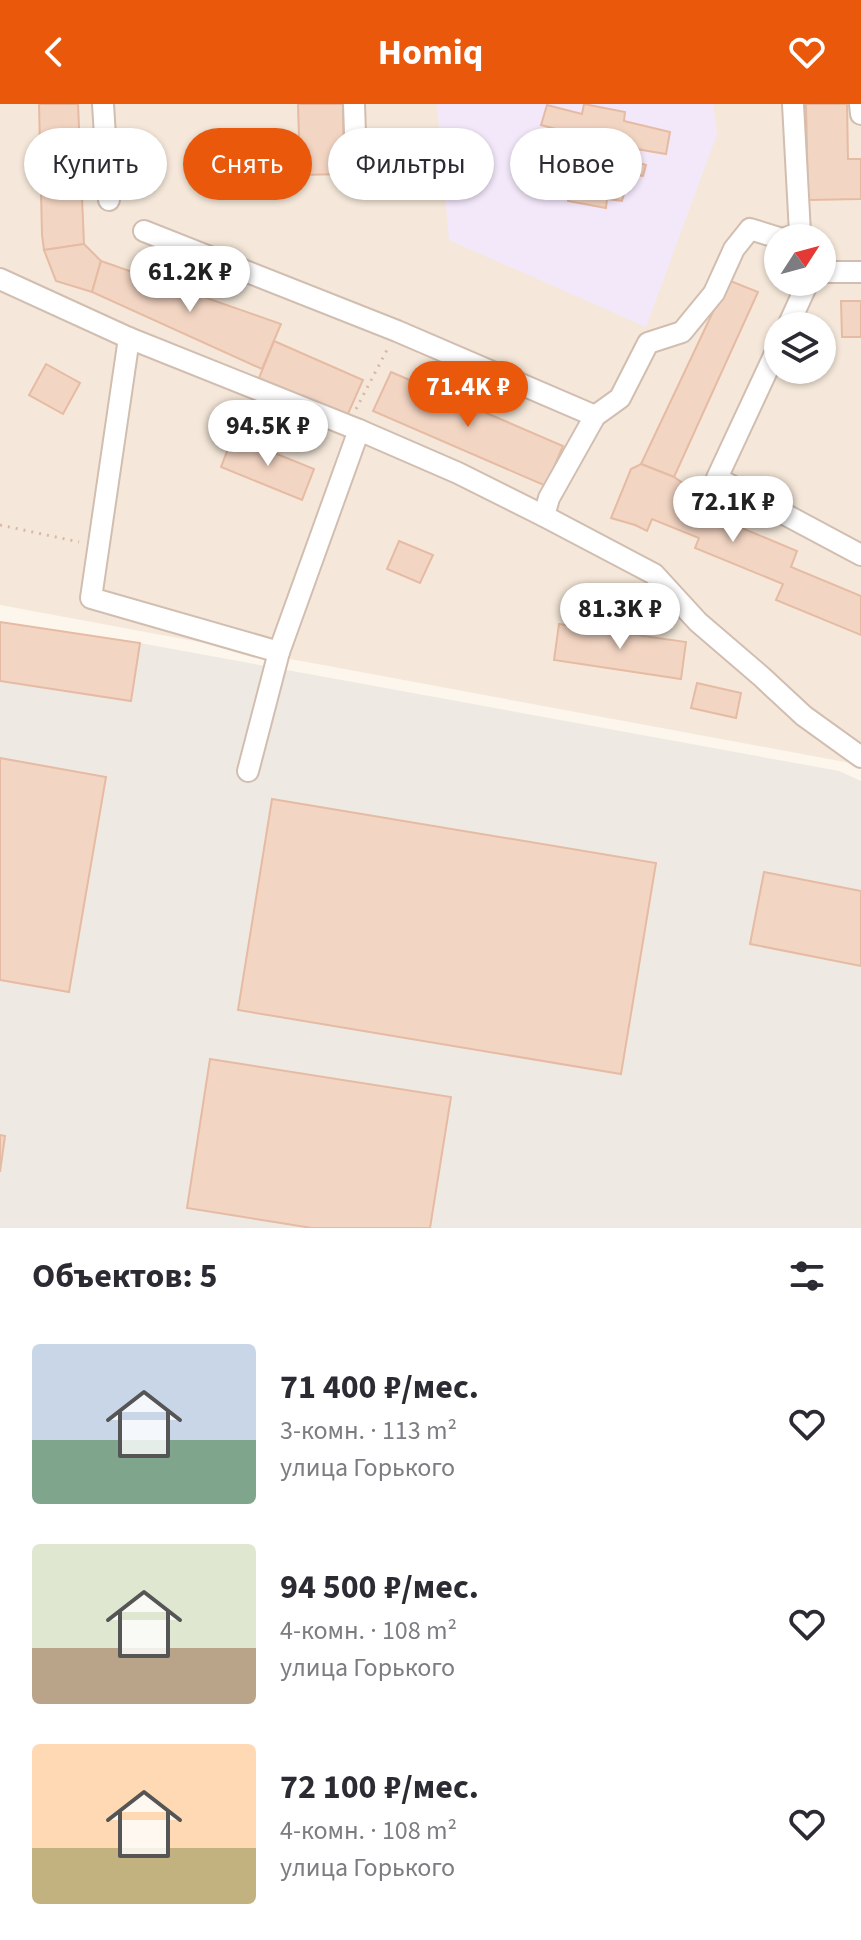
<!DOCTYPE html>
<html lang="ru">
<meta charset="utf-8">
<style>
:root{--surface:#fff;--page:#f2f2f3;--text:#2b2b33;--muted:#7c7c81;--accent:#ea580c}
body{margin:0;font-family:"Source Sans 3",sans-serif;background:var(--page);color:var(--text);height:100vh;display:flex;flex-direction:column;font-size:30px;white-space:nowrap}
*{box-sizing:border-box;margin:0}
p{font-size:26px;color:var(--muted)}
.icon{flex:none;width:44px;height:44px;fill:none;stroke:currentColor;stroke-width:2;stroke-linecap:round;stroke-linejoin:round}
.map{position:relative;height:1124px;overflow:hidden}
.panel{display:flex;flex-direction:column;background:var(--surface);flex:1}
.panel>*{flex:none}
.banner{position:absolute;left:24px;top:24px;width:814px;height:72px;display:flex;gap:16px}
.needle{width:52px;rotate:54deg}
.buttons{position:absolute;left:764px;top:120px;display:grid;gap:16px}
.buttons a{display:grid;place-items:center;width:72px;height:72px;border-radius:50%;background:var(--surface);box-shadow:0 2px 6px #0004;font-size:40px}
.price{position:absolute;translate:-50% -68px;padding:0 18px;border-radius:28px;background:#fff;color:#222;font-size:26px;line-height:52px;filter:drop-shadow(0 2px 4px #0008)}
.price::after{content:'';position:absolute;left:50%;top:48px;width:24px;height:18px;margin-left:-12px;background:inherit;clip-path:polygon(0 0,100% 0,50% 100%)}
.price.on{background:var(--accent);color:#fff}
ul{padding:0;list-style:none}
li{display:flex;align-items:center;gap:24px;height:200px;padding:0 32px}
li span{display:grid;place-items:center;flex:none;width:224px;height:160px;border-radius:8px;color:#555}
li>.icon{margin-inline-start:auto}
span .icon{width:96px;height:96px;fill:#fffc;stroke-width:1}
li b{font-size:34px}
h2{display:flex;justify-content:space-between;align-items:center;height:96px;padding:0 32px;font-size:34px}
.pill{padding:0 28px;border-radius:36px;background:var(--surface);box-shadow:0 2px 6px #0004;font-size:28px;line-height:72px}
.pill.on{background:var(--accent);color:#fff}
header{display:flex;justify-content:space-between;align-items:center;height:104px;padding:0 32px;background:var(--accent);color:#fff;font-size:36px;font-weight:700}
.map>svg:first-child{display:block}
.residential{fill:#f5e8da;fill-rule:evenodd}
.industrial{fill:#efe9e4}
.education{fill:#f3e8fa}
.building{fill:#f3d5c3;stroke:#e6bba3;stroke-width:2}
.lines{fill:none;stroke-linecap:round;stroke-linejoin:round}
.minor-casing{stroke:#d1beb0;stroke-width:24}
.path{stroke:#d9b8a5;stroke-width:3;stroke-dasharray:2 6;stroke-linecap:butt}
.minor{stroke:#fff;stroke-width:20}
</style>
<header><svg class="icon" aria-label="back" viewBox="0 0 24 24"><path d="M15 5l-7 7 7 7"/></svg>Homiq<svg class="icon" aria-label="heart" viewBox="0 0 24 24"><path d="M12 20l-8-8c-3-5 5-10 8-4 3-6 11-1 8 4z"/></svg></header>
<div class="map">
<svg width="861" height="1124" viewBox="0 0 861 1124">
<rect width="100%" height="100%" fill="#fdf6ec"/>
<path class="residential" d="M0 0H861V661L0 501ZM778 134H822V178H778ZM778 222H822V266H778Z"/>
<polygon class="industrial" points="0,518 140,539 839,667 861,677 861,1124 0,1124"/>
<polygon class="education" points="437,0 713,0 717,30 646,223 449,136"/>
<g class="building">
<polygon points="39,0 78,0 84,140 44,146 42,131"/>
<polygon points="298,0 343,0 344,70 300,71"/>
<polygon points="584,0 625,8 624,17 670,28 666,50 636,45 632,57 646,61 643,72 630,70 622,97 607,95 606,104 568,97 569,89 556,85 562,58 543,53 546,42 563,45 567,28 541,21 547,1 582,10"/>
<polygon points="806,0 847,0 848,55 861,55 861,95 808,96"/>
<polygon points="84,140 101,157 92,188 56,177 44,146"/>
<polygon points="101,157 281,220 262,265 92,188"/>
<polygon points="728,176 758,188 674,373 641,360"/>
<polygon points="841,197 861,197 861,233 842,233"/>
<polygon points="274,237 363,276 347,312 259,274"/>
<polygon points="46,260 80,279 63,310 29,291"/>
<polygon points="391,268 563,342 546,382 373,307"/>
<polygon points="233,332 314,365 302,396 221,363"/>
<polygon points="641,360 674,373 711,399 706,409 797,447 791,463 861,492 861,531 776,496 783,480 695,444 699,434 652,415 647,427 635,421 611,414 631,365"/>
<polygon points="399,437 433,451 420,479 387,465"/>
<polygon points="0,518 140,539 131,597 0,577"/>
<polygon points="559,520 686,538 681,575 554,556"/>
<polygon points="697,579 741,589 736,614 691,604"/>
<polygon points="0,654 106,673 69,888 0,876"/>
<polygon points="272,695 656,759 621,970 238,906"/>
<polygon points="764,768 861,787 861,862 750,840"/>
<polygon points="210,955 451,993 430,1124 312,1124 187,1104"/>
<polygon points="0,1031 5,1032 0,1068"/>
</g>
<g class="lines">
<g class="minor-casing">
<g id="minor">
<polyline points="103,0 109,96"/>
<polyline points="354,0 356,60"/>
<polyline points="860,0 861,10"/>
<polyline points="144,127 397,227 595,312"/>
<polyline points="786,134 800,129 793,0"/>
<polyline points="822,168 861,168"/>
<polyline points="0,175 129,234 359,326 458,369 544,412 654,470 698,518 762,573 804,612 861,653"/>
<polyline points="788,222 808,178"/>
<polyline points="129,234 91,494 279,548 359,326"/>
<polyline points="778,243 717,374 861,451"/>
<polyline points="544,412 549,394 595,312 620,294 648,239 682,228 714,189 734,145 750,125 779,134"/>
<polyline points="248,667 279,548"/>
</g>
</g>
<g class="path">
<polyline points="356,305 388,244"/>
<polyline points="0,421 79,438"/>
</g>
<use href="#minor" class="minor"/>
</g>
</svg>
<div class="buttons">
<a><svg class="needle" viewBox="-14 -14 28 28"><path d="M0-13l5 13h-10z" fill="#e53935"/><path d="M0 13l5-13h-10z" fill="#7c7c81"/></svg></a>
<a><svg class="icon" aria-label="layers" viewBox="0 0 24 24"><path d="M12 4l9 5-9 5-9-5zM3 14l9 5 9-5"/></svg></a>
</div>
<b class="price" style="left:190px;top:210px">61.2K ₽</b>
<b class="price on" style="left:468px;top:325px">71.4K ₽</b>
<b class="price" style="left:268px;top:364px">94.5K ₽</b>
<b class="price" style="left:733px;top:440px">72.1K ₽</b>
<b class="price" style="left:620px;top:547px">81.3K ₽</b>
<div class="banner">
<a class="pill">Купить</a>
<a class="pill on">Снять</a>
<a class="pill">Фильтры</a>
<a class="pill">Новое</a>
</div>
</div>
<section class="panel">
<h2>Объектов: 5<svg class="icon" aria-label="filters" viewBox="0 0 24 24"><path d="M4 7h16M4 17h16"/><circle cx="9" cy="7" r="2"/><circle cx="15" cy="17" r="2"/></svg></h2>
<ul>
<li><span style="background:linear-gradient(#c9d6e8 60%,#7fa58c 0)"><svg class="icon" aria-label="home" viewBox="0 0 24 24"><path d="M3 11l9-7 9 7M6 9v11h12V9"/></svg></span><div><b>71 400 ₽/мес.</b><p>3-комн. · 113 m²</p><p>улица Горького</p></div><svg class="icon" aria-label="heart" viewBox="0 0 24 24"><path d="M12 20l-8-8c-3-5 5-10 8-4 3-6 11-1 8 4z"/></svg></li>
<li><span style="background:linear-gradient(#dfe7d0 65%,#b9a48a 0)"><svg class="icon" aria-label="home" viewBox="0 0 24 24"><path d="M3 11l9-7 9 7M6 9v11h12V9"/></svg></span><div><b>94 500 ₽/мес.</b><p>4-комн. · 108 m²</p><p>улица Горького</p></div><svg class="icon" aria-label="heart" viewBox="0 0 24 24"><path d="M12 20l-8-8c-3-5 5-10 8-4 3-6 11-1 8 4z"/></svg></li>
<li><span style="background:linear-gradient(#ffd9b3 65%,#c2b280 0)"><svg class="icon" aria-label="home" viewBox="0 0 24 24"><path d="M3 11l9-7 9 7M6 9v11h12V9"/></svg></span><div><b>72 100 ₽/мес.</b><p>4-комн. · 108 m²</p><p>улица Горького</p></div><svg class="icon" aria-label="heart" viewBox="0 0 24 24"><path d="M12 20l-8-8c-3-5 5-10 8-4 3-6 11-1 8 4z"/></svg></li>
</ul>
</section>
